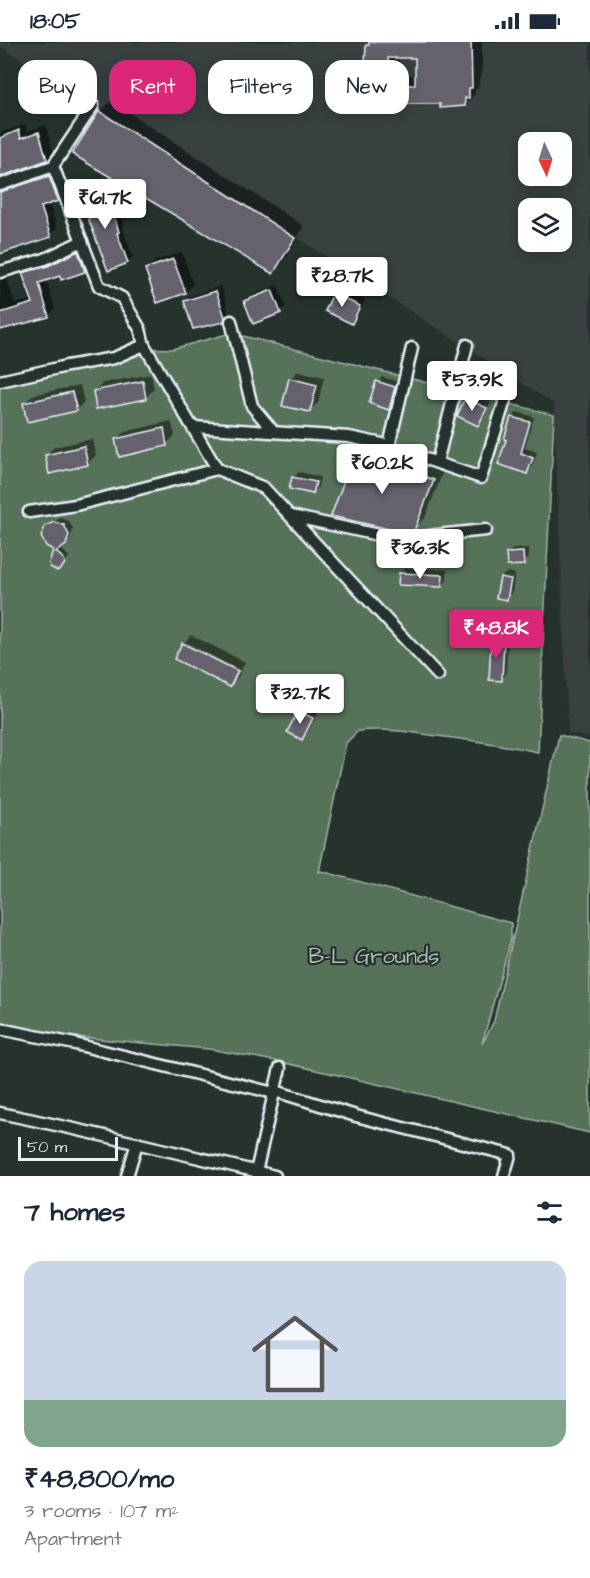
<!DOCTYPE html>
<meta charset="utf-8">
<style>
:root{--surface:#fff;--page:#f2f2f3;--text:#1f2937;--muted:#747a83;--accent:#db2777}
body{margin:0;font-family:"Architects Daughter",sans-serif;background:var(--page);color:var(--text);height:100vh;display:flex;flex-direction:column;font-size:22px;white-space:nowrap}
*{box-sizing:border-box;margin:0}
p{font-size:20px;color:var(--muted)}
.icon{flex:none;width:33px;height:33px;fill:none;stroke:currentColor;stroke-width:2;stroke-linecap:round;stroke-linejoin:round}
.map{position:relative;height:1134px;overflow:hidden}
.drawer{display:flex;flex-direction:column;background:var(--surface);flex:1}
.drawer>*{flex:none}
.hud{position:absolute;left:18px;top:18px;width:555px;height:54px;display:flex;gap:12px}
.needle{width:39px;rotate:176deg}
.controls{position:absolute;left:518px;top:90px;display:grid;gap:12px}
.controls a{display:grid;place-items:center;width:54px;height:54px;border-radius:12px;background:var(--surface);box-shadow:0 3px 15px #0003;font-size:30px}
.scale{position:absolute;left:18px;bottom:15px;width:100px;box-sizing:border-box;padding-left:6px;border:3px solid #e8f1f8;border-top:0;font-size:16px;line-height:21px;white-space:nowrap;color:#e8f1f8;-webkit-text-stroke:4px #26332d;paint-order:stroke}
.price{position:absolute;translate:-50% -51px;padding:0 14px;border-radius:6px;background:#fff;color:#222;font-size:20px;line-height:39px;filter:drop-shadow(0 2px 3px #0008)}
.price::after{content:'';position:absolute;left:50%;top:36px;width:18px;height:14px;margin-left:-9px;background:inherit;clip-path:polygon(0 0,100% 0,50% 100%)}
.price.on{background:var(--accent);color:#fff}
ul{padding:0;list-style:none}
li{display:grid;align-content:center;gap:12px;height:318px;padding:0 24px}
li span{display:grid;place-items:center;height:186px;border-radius:18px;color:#555}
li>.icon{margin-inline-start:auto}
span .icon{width:108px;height:108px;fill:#fffc;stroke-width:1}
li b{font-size:26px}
h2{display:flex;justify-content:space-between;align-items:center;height:72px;padding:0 24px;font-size:26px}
.chip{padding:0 21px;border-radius:18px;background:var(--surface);box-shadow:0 3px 15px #0003;font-size:21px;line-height:54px}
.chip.on{background:var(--accent);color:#fff}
.status{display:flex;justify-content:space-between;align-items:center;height:42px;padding:0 30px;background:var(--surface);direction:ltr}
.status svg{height:16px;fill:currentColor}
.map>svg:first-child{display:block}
.built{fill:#394140;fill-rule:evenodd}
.green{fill:#577259;stroke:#a0b2a8;stroke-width:1.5}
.shadow{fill:#0007;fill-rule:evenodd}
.building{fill:#65626e;stroke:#e8f1f8;stroke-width:1.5;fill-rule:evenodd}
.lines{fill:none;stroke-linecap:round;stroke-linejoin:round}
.minor-casing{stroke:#e8f1f8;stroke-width:15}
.minor{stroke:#26332d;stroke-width:10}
.labels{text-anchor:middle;stroke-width:4.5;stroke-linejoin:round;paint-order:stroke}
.park-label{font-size:22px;fill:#aebeb8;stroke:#26332d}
</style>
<div class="status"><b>18:05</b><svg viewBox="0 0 49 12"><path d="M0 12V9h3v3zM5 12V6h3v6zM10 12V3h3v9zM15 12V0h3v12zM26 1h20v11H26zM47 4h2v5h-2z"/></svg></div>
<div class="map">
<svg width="590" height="1134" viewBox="0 0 590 1134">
<rect width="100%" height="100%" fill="#26332d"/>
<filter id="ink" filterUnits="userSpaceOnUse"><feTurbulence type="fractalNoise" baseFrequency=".0167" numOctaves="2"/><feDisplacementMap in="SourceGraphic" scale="12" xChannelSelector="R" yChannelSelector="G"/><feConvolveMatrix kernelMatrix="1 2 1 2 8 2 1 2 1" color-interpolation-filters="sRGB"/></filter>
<g filter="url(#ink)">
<path class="built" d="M0 0H590V696L568 691 554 362 0 4ZM528 100H561V134H528ZM528 166H561V200H528Z"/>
<path class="green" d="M231 291 554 373 538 710C504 703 471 698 437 694 410 690 384 686 358 689L346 701 319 830 321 829 511 881V897L482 1002 494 979 559 693 590 701V1091L281 1020 209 1007 0 988V343L142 306 172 307Z"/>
<g class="shadow">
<path d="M371 0H482V33L479 37V44L475 48V52L464 63 442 60 365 38 359 21 367 13V3ZM399 14H417L416 33H399Z"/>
<polygon points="111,59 304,184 284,219 273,230 100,70"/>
<polygon points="26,82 28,89 46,83 53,110 46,117 0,133 0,91"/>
<polygon points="56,127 65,151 58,158 49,161 57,186 50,193 0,210 0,138"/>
<polygon points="112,144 124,183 122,185 133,215 127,220 83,157 88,152"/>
<polygon points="85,204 91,221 85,228 62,236 61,232 46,237 55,267 48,274 0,287 0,230 5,231 15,262 33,257 24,232 31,225 56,217"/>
<polygon points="182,210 193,242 185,250 147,227 155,219"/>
<polygon points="277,243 286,264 280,269 254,280 246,259 251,254"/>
<polygon points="221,244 229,269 223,279 186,260 191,254"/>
<polygon points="339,247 365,258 357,275 352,280 334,252"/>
<polygon points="298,329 324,335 318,361 309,369 290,337"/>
<polygon points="151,332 154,347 145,356 95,349 103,341"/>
<polygon points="382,335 399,340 394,361 389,366 377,340"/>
<polygon points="80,343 84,360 76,368 24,362 33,353"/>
<polygon points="471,351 491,360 483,377 478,382 459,373 466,356"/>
<polygon points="518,370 534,375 525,406 537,410 532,425 527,430 508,397 512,375"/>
<polygon points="171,379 175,394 166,402 116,398 125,390"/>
<polygon points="92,397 96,413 88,421 50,430 46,414 54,405"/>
<polygon points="367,399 444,427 425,476 413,487 356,410"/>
<polygon points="299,430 320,435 318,445 312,451 293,436"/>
<polygon points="60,476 69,479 73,487 70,497 60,505 69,515 60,526 46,485"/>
<polygon points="528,506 529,516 523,521 507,512 513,507"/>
<polygon points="405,526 447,528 447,538 441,544 400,532"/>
<polygon points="507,530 515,532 512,551 506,556 501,535"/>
<polygon points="191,593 245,620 241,629 185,600"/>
<polygon points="497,594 508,594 506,632 501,637 492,599"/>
<polygon points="184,601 184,603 240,631 238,635 230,643 176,616"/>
<polygon points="305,664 318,671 307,691 302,696 289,689 299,670"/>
</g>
<g class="building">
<path d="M369 0H471L472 46H469V56H465V64L440 66V62H407L368 65V56L364 55V39H358V20H365L366 3H369ZM388 16H415V43H389Z"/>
<polygon points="99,69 295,196 273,232 72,112"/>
<polygon points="19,88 21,96 39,90 47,118 0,135 0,96"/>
<polygon points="49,134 58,159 41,165 51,195 0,212 0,150"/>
<polygon points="106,149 119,190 117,191 128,221 108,229 81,157"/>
<polygon points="78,209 85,230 61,238 60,234 39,241 49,275 0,288 0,271 33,261 22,231 48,224"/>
<polygon points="173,217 186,251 157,261 145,227"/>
<polygon points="272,248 281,271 253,282 244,259"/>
<polygon points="216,249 225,275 224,280 193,287 184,259"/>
<polygon points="333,251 360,264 352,282 325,269"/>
<polygon points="289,336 317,343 310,370 282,364"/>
<polygon points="143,339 146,357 96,367 93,349"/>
<polygon points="376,339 395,345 389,368 369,361"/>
<polygon points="72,350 77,369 27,380 23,361"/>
<polygon points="465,356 487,366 478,384 457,374"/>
<polygon points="511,375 530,380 521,411 533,416 527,432 498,422 506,398 504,397"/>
<polygon points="164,386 167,404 119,415 115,397"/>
<polygon points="84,404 88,423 49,432 45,413"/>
<polygon points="355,409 434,438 414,489 403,490 331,474"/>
<polygon points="292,435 316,440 313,452 289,447"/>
<polygon points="54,480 64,483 69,493 66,503 56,510 64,517 65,521 61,527 57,529 50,525 49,521 53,508 46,504 41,495 45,484"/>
<polygon points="523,510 524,523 507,524 506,511"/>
<polygon points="399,531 443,533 442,545 398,543"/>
<polygon points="500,535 511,537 507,558 496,556"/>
<polygon points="491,598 504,599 502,639 489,638"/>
<polygon points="182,601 238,629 230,645 174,617"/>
<polygon points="298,669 313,676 302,698 287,690"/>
</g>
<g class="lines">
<g class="minor-casing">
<g id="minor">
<polyline points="0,143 53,124 93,64"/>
<polyline points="0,230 45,217 82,199"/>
<polyline points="231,279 252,364 274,390"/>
<polyline points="0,339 67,324 114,316 144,303 140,287 122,256 99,244 53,124"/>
<polyline points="193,385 349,395 382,402 481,436 509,345"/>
<polyline points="389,404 412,306"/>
<polyline points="437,420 467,303"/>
<polyline points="217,427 264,446 438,633"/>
<polyline points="29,470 76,463 217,427 144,303"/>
<polyline points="291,474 401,498 437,493 486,488"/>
<polyline points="0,987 75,1002 274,1051 280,1026"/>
<polyline points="275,1049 356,1074 510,1113 504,1134"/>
<path d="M0 1071C92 1090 183 1112 275 1134"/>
<polyline points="256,1130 274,1051"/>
<polyline points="127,1134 137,1101"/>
</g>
</g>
<use href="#minor" class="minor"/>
</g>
</g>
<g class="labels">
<g class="park-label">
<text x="374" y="921">B-L Grounds</text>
</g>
</g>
</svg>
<div class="controls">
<a><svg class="needle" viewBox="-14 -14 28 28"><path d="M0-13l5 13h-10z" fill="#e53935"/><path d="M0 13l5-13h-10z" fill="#747a83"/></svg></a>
<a><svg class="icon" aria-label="layers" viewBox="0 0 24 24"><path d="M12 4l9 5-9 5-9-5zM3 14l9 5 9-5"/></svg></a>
</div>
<div class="scale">50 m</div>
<b class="price" style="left:105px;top:188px">₹61.7K</b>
<b class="price" style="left:342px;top:266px">₹28.7K</b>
<b class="price" style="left:472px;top:370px">₹53.9K</b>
<b class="price" style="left:382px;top:453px">₹60.2K</b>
<b class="price" style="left:420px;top:538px">₹36.3K</b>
<b class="price on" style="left:496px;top:618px">₹48.8K</b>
<b class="price" style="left:300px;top:683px">₹32.7K</b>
<div class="hud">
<a class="chip">Buy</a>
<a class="chip on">Rent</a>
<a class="chip">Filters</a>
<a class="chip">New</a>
</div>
</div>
<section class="drawer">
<h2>7 homes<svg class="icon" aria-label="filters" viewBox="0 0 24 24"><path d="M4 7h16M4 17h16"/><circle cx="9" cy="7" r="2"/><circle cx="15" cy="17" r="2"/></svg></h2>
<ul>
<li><span style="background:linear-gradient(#c9d6e8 75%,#7fa58c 0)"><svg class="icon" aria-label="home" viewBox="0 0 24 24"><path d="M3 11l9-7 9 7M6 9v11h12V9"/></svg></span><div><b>₹48,800/mo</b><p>3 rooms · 107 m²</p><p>Apartment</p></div></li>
</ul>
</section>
